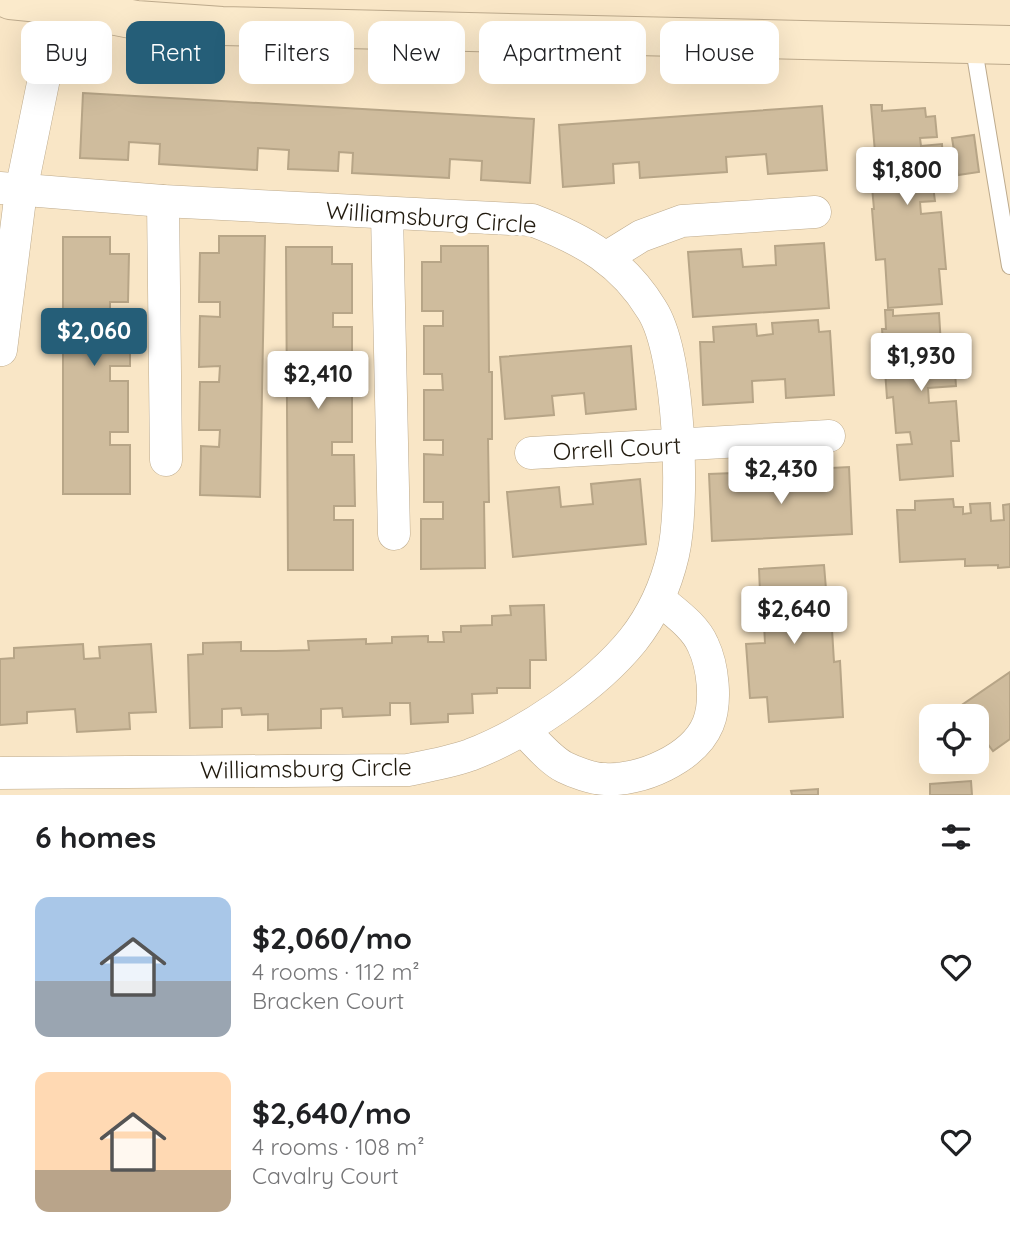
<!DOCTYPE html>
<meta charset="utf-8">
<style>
:root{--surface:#fff;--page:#f6f6f6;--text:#202124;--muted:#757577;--accent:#255e78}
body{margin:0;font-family:Quicksand,sans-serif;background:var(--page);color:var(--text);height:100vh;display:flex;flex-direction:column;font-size:26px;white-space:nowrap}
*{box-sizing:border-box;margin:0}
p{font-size:23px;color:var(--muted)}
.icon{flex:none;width:38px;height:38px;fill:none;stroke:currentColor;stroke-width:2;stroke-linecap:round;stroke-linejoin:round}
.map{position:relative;height:795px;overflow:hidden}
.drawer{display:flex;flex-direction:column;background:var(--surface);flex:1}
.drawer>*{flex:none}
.hud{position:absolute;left:21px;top:21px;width:970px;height:63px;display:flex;gap:14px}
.fabs{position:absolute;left:919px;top:704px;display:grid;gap:14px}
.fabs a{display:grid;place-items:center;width:70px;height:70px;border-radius:14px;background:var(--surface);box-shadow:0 7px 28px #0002;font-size:35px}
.price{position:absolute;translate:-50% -60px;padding:0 16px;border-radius:7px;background:#fff;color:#222;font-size:23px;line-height:46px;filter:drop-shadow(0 2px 4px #0008)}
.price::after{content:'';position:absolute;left:50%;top:42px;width:21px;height:16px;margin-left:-10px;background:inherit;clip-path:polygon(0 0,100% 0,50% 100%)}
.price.current{background:var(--accent);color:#fff}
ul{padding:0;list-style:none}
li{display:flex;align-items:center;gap:21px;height:175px;padding:0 35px}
li span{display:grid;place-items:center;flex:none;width:196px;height:140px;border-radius:14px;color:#555}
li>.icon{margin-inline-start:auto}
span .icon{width:84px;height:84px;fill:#fffc;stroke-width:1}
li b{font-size:30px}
h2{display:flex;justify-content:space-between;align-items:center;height:84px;padding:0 35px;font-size:30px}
.tag{padding:0 24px;border-radius:14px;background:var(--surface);box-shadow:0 7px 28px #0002;font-size:24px;line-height:63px}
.tag.current{background:var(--accent);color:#fff}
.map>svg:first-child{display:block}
.building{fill:#cfbc9d;stroke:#b7a587;stroke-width:2}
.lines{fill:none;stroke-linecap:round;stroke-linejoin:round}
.lane-casing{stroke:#bdaa8c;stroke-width:18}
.street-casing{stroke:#bdaa8c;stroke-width:33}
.secondary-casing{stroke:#bdaa8c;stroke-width:40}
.lane{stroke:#fff;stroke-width:16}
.street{stroke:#fff;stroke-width:32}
.secondary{stroke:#fbeacb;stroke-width:38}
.labels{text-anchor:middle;stroke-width:7;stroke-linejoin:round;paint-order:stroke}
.street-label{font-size:24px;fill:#211a0e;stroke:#fff}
</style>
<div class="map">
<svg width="1010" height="795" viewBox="0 0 1010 795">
<rect width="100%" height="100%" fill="#f9e6c6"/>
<g class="building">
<polygon points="83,93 534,119 530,183 481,180 482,161 450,159 449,178 352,173 353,153 339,152 338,171 288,169 289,150 258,148 257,170 159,164 160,144 129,142 128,160 80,158"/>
<polygon points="871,105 882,105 882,111 925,108 926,117 935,116 937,137 920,138 921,146 942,144 943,163 930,164 935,201 920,202 921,214 941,212 946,269 939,269 942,304 888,308 885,259 876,260 872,209 874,209 871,176 877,176"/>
<polygon points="822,106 827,170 768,174 766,154 726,157 727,172 640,178 639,162 613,164 614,183 563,187 559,125"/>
<polygon points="974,135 979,172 958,175 952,138"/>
<polygon points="219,236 265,236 260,497 200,495 201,446 219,447 220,430 199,430 200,382 219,382 220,366 199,367 200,316 220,317 220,302 199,302 200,253 219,253"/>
<polygon points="63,237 110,237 110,254 129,254 128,302 110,302 110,317 130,317 130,366 110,366 110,381 128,381 128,432 110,432 110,445 130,445 130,494 63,494"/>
<polygon points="824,243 829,308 693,317 688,252 741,249 743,267 776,265 775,246"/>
<polygon points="441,246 488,246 489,372 492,372 492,439 488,439 489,502 484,502 485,568 421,569 421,519 443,519 443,502 424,502 424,454 443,455 443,440 424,440 424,390 443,390 442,374 424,374 424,326 443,326 443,311 422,311 422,262 441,262"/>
<polygon points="286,247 332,247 332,264 352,264 352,313 333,313 333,327 352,327 352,377 333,377 333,391 352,391 352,442 332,442 332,455 354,455 355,506 334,506 334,520 353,520 353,570 288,570"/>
<polygon points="885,310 893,310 893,316 939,313 941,345 953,344 956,386 928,388 929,403 956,401 959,441 951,441 953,476 900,480 897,445 912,444 910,432 896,433 893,397 887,398 882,329 886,329"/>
<polygon points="818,320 819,332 830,331 834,395 786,398 785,379 752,381 753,402 703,405 700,342 714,342 713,327 756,324 757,336 773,334 772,323"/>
<polygon points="631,346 636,409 586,414 584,393 552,396 554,415 505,419 500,357"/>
<polygon points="849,467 852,534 712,541 709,474 760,472 760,490 793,489 792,470"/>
<polygon points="640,479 646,544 513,557 507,492 559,487 561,507 593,504 591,484"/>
<polygon points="953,499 954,507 963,507 963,514 971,513 970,504 990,503 991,521 1004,520 1003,505 1010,504 1010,567 998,568 998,565 965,566 965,559 900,562 897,510 915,510 915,501"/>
<polygon points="824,565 828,613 831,613 834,662 840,661 843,717 769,722 767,697 750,698 746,644 765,643 764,624 745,625 743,594 760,592 759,569"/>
<polygon points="544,605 546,660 530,660 530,688 497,688 497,693 472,694 473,713 448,714 448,722 411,724 410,703 390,703 390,715 343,717 342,708 321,709 321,728 268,730 268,714 242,715 241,708 222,709 222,727 190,728 188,655 203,654 203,643 241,642 241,651 276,651 309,650 308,641 366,639 366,644 392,643 392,637 428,636 428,642 444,642 443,632 461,632 461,626 492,625 492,616 511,615 510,606"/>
<polygon points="83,644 84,659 100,658 99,647 151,644 156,712 129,713 130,729 77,732 75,709 27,712 27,723 0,725 0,659 14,658 14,648"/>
<polygon points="1010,672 1010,739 993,751 987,743 976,750 976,716 952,716 950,713"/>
<polygon points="971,781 972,795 930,795 930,784"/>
<polygon points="818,789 818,795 792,795 791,791"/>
</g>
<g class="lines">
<g class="lane-casing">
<polyline id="lane" points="973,43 1010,266"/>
</g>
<g class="street-casing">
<g id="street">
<path d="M0 188 163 201 532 220C584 240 623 262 652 310 680 354 685 503 673 555 666 585 652 616 633 640 595 687 525 734 470 755 450 762 428 766 408 770L0 773"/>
<polyline points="163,201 166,460"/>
<polyline points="387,214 394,534"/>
<polyline points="607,257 641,236 682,221 815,212"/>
<polyline points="1,350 21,191 60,0"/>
<polyline points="531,453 829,436"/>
<path d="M524 731C536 742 549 759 564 767 574 772 593 779 604 779 640 782 694 758 708 724 717 702 713 666 703 645 695 626 674 612 659 599"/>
</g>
</g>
<g class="secondary-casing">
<polyline id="secondary" points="10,0 60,5 136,20 222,26 1010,45"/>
</g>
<use href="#lane" class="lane"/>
<use href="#street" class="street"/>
<use href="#secondary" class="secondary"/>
</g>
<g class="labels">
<g class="street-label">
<text transform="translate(431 218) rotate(4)" y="8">Williamsburg Circle</text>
<text transform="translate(617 449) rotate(-3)" y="8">Orrell Court</text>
<text transform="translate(306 769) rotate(-1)" y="8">Williamsburg Circle</text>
</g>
</g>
</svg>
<div class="fabs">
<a><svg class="icon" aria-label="locate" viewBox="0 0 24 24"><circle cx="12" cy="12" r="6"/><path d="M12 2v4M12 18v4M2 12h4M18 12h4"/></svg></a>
</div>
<b class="price" style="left:907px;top:207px">$1,800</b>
<b class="price current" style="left:94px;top:368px">$2,060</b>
<b class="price" style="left:921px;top:393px">$1,930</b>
<b class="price" style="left:318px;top:411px">$2,410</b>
<b class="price" style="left:781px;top:506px">$2,430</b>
<b class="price" style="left:794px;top:646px">$2,640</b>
<div class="hud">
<a class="tag">Buy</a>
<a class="tag current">Rent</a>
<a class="tag">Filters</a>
<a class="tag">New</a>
<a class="tag">Apartment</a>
<a class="tag">House</a>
</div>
</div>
<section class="drawer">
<h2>6 homes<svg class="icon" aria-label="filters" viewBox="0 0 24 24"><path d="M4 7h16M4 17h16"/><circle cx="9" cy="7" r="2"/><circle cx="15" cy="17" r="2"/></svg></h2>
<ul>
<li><span style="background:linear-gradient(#a9c7e8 60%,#9aa5b1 0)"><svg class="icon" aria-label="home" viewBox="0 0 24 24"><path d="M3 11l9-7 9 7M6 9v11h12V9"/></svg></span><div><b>$2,060/mo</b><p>4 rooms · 112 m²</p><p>Bracken Court</p></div><svg class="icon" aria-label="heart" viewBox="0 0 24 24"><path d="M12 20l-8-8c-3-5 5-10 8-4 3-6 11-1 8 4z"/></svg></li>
<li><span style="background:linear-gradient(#ffd9b3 70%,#b9a48a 0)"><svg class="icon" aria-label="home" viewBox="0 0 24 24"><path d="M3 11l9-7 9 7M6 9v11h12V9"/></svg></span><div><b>$2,640/mo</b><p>4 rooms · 108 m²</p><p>Cavalry Court</p></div><svg class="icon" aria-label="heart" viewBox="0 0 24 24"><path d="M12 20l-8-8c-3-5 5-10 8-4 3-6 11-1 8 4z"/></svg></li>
</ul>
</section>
